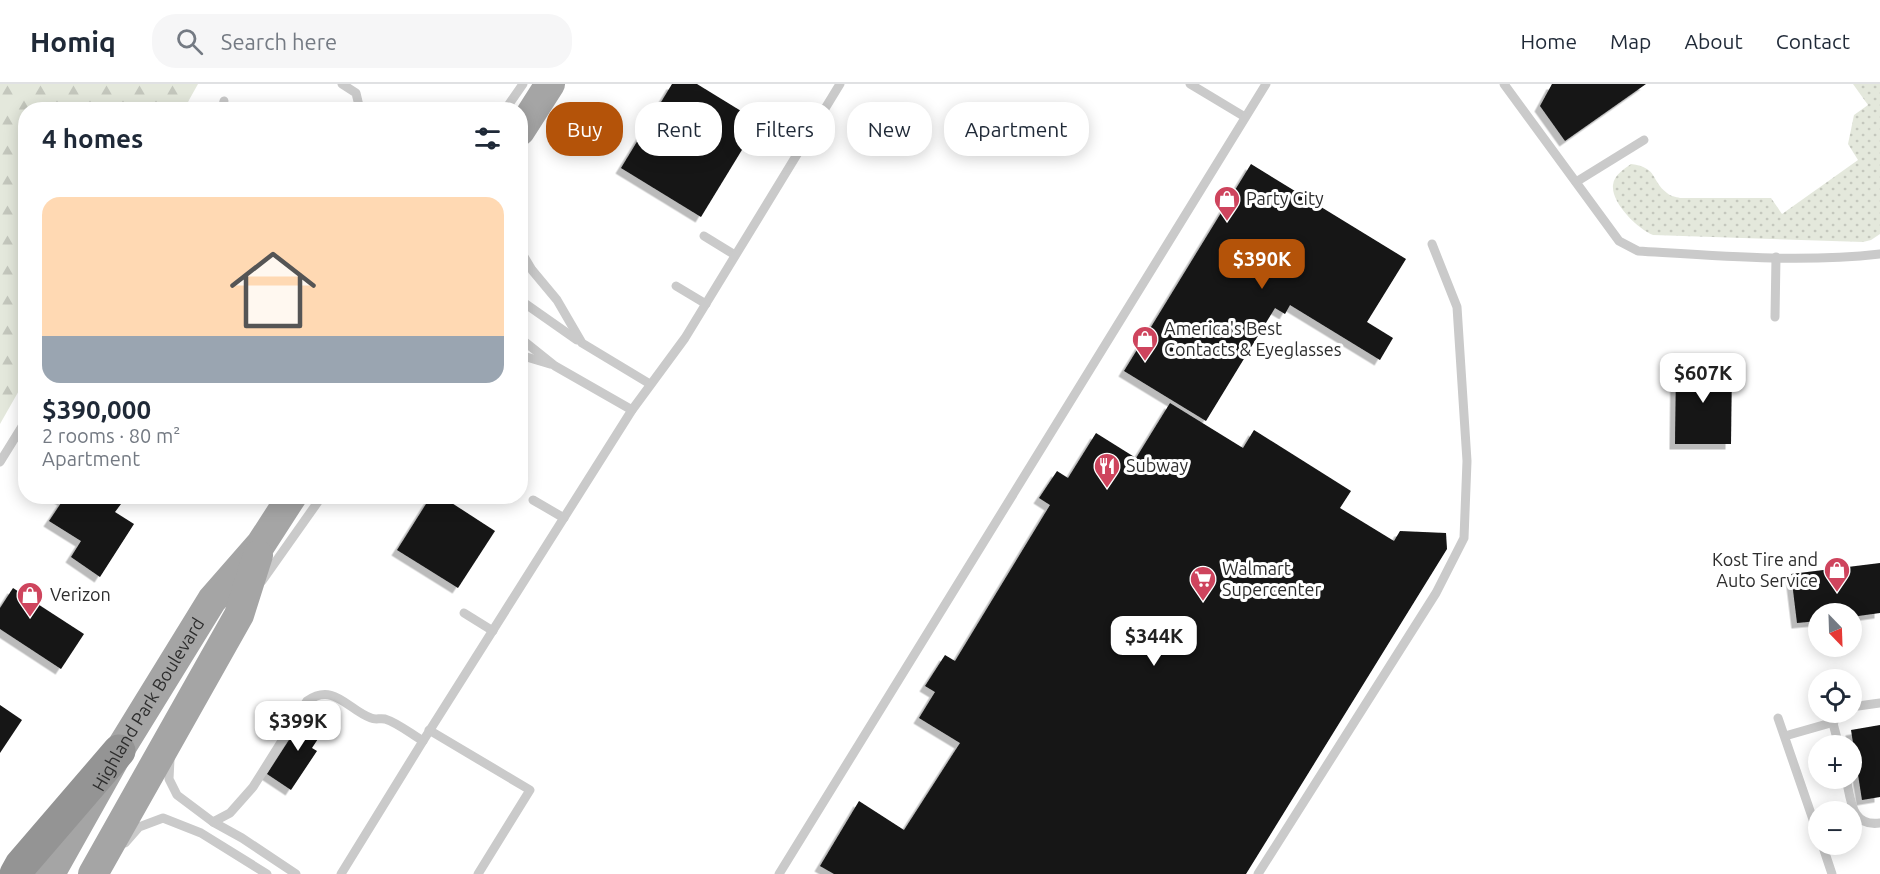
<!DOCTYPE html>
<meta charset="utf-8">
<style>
:root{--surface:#fff;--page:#f6f6f7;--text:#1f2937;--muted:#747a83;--line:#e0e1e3;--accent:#b45309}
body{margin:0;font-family:Ubuntu,sans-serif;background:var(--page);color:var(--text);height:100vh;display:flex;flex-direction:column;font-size:22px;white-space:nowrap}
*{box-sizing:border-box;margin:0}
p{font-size:20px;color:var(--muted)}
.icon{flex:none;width:33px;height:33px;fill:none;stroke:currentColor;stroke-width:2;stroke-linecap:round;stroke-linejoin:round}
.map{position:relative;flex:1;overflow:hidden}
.panel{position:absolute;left:18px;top:18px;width:510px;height:402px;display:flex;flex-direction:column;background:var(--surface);border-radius:24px;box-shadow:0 3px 15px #0003}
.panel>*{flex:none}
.hud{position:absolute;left:546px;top:18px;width:570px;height:54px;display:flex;gap:12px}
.needle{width:39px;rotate:157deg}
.buttons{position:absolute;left:1808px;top:519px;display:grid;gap:12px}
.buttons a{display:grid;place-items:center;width:54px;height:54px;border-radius:50%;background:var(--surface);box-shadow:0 3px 15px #0003;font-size:30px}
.price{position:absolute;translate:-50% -51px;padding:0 14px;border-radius:12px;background:#fff;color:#222;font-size:20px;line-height:39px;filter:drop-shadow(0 2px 3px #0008)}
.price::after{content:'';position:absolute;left:50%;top:36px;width:18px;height:14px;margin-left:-9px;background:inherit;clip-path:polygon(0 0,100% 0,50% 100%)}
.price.active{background:var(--accent);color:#fff}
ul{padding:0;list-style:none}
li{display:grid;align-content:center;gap:12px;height:318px;padding:0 24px}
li+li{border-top:2px solid var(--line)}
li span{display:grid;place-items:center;height:186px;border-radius:18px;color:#555}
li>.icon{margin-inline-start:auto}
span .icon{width:108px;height:108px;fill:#fffc;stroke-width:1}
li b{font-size:26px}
h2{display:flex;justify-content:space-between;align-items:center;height:72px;padding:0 24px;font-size:26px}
.chip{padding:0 21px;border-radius:24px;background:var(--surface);box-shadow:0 3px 15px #0003;font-size:21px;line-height:54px}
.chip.active{background:var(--accent);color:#fff}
header{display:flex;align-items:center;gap:36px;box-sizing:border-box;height:84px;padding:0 30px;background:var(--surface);border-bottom:2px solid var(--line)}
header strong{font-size:28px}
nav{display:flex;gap:33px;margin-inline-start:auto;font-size:21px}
.search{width:420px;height:54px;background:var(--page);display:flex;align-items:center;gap:15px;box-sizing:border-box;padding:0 21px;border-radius:24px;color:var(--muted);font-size:22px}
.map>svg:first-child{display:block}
.grass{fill:url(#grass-dots)}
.forest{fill:url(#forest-firs)}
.building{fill:#141414;filter:url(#shadow)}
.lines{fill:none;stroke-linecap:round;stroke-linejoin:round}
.lane{stroke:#cacaca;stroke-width:9}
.primary{stroke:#a5a5a5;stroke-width:30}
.highway{stroke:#949494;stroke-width:33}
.labels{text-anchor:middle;stroke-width:6;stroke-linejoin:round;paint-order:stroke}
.poi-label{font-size:18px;fill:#2d2d2d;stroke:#fff;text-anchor:start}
.street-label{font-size:18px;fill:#2d2d2d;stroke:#fff}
</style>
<header>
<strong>Homiq</strong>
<div class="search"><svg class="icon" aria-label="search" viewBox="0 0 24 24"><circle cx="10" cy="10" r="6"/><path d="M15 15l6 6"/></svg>Search here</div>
<nav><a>Home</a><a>Map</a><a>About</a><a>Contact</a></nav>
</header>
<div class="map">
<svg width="1880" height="790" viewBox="0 0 1880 790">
<defs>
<pattern id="grass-dots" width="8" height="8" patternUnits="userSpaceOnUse" patternTransform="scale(1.5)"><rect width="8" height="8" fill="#e4e8dc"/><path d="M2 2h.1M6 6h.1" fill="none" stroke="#c4c7bd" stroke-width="1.8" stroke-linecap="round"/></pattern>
<pattern id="forest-firs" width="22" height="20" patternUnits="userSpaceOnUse" patternTransform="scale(1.5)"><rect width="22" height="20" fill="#e4e8dc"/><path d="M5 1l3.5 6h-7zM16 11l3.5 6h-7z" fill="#c4c7bd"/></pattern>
<filter id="shadow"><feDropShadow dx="-5.5" dy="5.5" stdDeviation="0" flood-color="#0004"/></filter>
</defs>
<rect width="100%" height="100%" fill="#fff"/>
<path class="grass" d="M1853 0H1880V150L1871 156 1863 158 1653 151C1638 145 1611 119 1613 101 1614 91 1624 85 1631 80 1659 84 1650 96 1667 109 1670 112 1676 113 1680 114H1771L1782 130 1858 76 1848 60 1854 31 1868 21Z"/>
<polygon class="forest" points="0,0 198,0 184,25 26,26 25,296 0,340"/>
<g class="building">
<polygon points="672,0 697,0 759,38 701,133 621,84"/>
<polygon points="1552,0 1646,0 1565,57 1540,22"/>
<polygon points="1251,80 1406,175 1367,238 1393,254 1380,276 1290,221 1285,230 1275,224 1206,337 1124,287"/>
<polygon points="1676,280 1732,281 1731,360 1675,360"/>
<polygon points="1170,319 1243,364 1254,346 1351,407 1340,424 1394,457 1400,447 1446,449 1447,465 1246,790 834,790 820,782 859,717 904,746 960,659 919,634 935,608 925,602 945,571 955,577 1050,421 1039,414 1057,387 1068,394 1096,349 1136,374"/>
<polygon points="56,412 109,412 121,420 115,428 134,440 100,493 71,473 81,457 49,437 63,416"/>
<polygon points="431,412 441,412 495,447 458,504 397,466"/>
<polygon points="1880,479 1880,529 1851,533 1851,530 1818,530 1818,537 1797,539 1791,490"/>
<polygon points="13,504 84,550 61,585 0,545 0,524"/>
<polygon points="0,621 22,636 0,669"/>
<polygon points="307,628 327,641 312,664 317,667 291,706 267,690"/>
<polygon points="1880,641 1880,713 1862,716 1851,646"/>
</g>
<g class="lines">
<g class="lane">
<polyline points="342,0 356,9 360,26"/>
<polyline points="1190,0 1245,33"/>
<path d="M1504 0 1619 157 1638 167C1718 172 1801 179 1880 170"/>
<polyline points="222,26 224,17"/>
<polyline points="505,26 523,0"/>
<polyline points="1576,98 1644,56"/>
<polyline points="704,152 735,171"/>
<polyline points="520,166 532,186 557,216 582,259 650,300"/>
<polyline points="676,202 706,220"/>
<polyline points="520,216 577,256"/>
<polyline points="1775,233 1776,173"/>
<polyline points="520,254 555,282 632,326"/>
<polyline points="520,271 550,280"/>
<polyline points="0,378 26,336"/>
<polyline points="533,416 564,434"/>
<polyline points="262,497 322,412"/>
<polyline points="464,529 493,547"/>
<polyline points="1851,623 1880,619"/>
<polyline points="1830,628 1839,662"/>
<polyline points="1778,634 1818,750"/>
<polyline points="429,646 530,706 478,790"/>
<polyline points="1785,652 1834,638"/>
<polyline points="170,675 169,695 177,711 213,738 242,754 296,790"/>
<path d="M1846 694C1851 716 1851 743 1880 739"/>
<path d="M213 738 230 729 253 703 307 617C334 598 348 626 371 634 375 636 380 634 385 635 398 639 411 650 423 657"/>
<polyline points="125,759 139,743 163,734 201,749 267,790"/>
<polyline points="1822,760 1832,790"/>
<polyline points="341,790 423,657 632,326 685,254 840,0"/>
<polyline points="779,790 1266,0"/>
<polyline points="1258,790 1436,509 1464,454 1467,377 1457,223 1432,160"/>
</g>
<g class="primary">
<polyline points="520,47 550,0"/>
<path id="s1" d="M50 790 119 667 212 516 261 460 292 412"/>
<polyline points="93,790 239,531 258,471"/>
</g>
<polyline class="highway" points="16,790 21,781 119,667"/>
</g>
<defs>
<g id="shop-pin" transform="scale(1.35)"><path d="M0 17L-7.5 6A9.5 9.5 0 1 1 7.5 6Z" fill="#ce445d" stroke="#fff"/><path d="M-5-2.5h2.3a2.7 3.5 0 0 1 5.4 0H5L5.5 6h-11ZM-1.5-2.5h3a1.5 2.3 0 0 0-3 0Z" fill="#fff"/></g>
<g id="restaurant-pin" transform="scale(1.35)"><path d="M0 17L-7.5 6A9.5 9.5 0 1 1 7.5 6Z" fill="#ce445d" stroke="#fff"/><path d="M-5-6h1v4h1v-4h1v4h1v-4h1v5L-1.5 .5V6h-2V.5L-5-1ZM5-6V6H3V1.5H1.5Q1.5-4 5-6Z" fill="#fff"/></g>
<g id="supermarket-pin" transform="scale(1.35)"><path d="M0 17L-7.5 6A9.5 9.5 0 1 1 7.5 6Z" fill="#ce445d" stroke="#fff"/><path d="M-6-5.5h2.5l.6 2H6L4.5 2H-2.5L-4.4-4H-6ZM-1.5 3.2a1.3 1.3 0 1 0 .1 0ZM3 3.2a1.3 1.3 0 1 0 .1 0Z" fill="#fff"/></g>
</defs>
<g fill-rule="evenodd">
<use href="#shop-pin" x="1227" y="115"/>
<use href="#shop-pin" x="1145" y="255"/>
<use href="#restaurant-pin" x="1107" y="382"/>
<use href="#shop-pin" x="1837" y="486"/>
<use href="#supermarket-pin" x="1203" y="495"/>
<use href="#shop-pin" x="30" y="511"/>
</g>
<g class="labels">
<g class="poi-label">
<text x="1246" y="121">Party City</text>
<text x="1164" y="251">America's Best<tspan x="1164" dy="21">Contacts &amp; Eyeglasses</tspan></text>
<text x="1126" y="388">Subway</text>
<text x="1818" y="482" text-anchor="end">Kost Tire and<tspan x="1818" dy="21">Auto Service</tspan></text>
<text x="1222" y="491">Walmart<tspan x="1222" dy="21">Supercenter</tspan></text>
<text x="50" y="517">Verizon</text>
</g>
<g class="street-label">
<text dy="6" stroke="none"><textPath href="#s1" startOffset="196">Highland Park Boulevard</textPath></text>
</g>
</g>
</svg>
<div class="buttons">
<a><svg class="needle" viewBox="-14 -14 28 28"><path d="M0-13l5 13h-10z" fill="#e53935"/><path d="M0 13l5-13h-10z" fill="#747a83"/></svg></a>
<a><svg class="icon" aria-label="locate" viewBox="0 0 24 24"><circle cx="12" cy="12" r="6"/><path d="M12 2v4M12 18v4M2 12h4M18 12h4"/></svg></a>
<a>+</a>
<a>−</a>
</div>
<b class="price active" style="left:1262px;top:206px">$390K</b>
<b class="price" style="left:1703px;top:320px">$607K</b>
<b class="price" style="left:1154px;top:583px">$344K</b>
<b class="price" style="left:298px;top:668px">$399K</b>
<div class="hud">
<a class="chip active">Buy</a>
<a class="chip">Rent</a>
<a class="chip">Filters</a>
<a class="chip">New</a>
<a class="chip">Apartment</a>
</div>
<section class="panel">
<h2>4 homes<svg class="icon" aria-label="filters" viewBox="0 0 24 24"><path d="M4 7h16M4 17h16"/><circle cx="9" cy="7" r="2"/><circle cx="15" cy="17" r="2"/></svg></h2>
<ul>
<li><span style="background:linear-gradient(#ffd9b3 75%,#9aa5b1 0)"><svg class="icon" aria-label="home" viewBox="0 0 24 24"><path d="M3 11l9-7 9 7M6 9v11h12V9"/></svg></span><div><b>$390,000</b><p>2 rooms · 80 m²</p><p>Apartment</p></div></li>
</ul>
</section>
</div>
